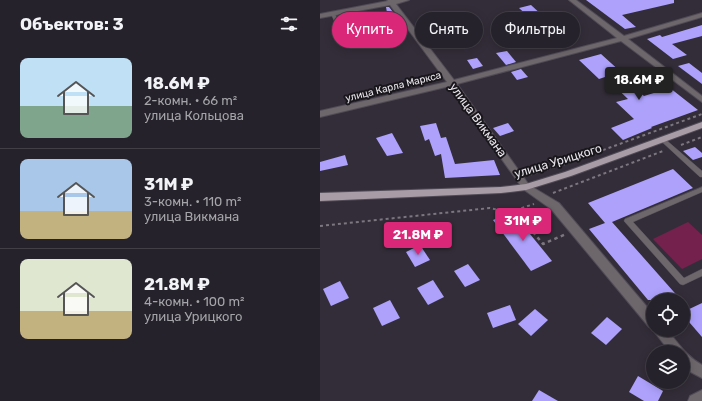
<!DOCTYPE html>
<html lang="ru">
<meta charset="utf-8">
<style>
:root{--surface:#26222b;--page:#2e2a33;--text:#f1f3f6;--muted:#a4a4a9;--line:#423f47;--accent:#db2777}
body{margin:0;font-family:Rubik,sans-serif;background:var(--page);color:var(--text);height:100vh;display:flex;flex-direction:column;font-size:15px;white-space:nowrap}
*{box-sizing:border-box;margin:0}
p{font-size:13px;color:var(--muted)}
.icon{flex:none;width:22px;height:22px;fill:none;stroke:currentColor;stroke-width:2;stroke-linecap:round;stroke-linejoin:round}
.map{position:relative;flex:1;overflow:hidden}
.details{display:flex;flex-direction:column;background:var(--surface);width:320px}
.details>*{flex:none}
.guide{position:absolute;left:12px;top:12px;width:310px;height:36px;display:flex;gap:8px}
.controls{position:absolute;left:326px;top:293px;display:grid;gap:8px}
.controls a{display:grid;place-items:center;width:44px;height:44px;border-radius:50%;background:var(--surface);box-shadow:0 2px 10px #0003,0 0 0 1px var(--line);font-size:20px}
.price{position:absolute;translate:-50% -34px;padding:0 9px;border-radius:4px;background:var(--accent);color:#fff;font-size:13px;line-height:26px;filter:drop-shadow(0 1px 2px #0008)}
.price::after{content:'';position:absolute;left:50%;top:24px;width:12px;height:9px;margin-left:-6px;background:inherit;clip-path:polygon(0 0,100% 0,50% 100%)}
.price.selected{background:#222;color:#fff}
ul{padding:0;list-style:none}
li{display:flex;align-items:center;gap:12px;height:100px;padding:0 20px}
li+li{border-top:1px solid var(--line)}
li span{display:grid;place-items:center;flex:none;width:112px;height:80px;border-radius:8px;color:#555}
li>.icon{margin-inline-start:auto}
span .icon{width:48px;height:48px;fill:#fffc;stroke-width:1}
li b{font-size:17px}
h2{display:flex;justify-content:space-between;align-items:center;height:48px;padding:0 20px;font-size:17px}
.pill{padding:0 14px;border-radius:18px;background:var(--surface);box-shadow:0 2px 10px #0003,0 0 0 1px var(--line);font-size:14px;line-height:36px}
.pill.selected{background:var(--accent);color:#fff}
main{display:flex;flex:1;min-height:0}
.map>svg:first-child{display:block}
.green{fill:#74214d}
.building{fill:#ada1fc}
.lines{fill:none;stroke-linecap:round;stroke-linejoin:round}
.lane-casing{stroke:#504b56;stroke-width:1}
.street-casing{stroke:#504b56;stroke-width:2}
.primary-casing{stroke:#504b56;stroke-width:2}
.path-far1{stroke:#7c7680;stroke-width:2;stroke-dasharray:3 3;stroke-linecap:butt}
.path{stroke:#7c7680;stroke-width:2.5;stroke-dasharray:3.5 3.5;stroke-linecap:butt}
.lane{fill:#6d676c;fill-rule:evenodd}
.street{fill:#6d676c;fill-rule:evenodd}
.primary{fill:#a89da6;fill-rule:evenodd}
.labels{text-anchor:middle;stroke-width:4;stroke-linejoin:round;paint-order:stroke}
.far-street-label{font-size:10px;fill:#eae6ed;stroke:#1a171c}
.street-label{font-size:12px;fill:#eae6ed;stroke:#1a171c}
</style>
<main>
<section class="details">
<h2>Объектов: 3<svg class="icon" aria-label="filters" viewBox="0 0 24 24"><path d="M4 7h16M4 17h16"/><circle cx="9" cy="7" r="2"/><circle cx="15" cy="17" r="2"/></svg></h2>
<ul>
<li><span style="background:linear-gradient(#bfe0f5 60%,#7fa58c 0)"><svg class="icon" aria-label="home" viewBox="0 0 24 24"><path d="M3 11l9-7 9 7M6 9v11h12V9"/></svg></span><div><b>18.6M ₽</b><p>2-комн. · 66 m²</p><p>улица Кольцова</p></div></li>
<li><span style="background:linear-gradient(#a9c7e8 65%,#c2b280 0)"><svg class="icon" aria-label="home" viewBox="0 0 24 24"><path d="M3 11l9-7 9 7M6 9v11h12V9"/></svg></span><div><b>31M ₽</b><p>3-комн. · 110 m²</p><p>улица Викмана</p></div></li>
<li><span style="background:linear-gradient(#dfe7d0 65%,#c2b280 0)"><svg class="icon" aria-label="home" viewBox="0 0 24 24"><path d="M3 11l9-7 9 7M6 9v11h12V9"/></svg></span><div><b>21.8M ₽</b><p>4-комн. · 100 m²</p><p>улица Урицкого</p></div></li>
</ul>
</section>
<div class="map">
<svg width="382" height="401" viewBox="0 0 382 401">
<rect width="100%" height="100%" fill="#332d39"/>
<polygon class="green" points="368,222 382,235 382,259 362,269 333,239"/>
<g class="building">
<polygon points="266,0 354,0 354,3 302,15 316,27 305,29"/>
<polygon points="211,5 224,17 212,20 199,8"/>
<polygon points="66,7 69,7 77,17 83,33 71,35"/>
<polygon points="382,25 382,36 352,44 367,55 353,59 327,39 340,35 342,37"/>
<polygon points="187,51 196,62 186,65 176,53"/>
<polygon points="281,54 302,73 299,74 324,96 350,88 378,110 331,127 332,128 303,140 291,128 314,119 296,102 308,99 285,77 279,79 259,60"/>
<polygon points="157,58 163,66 153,69 147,60"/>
<polygon points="369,63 382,73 382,84 358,66"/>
<polygon points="201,69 208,77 197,80 191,72"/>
<polygon points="116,123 121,138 126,137 135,164 174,160 180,175 125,178 121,154 115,156 109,139 105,141 100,126"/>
<polygon points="188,123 194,131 180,136 173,128"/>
<polygon points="72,133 83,153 67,156 56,138"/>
<polygon points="375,147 382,153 382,157 373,160 363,151"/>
<polygon points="25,155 28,165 0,171 0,162"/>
<polygon points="353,169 373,188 292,222 361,300 328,300 269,229 285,223 268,203"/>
<polygon points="185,215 197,218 232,261 211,271 173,220"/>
<polygon points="100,245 110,260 95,267 86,252"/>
<polygon points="148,264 160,280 145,287 134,271"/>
<polygon points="113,280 124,297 108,305 97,288"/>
<polygon points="20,281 29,298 11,306 3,289"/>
<polygon points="70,300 80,318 62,326 53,308"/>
<polygon points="382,303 382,337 363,315 363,312"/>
<polygon points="190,305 196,320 173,328 167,313"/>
<polygon points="215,309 228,320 211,336 198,324"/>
<polygon points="287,317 302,329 286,345 271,333"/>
<polygon points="318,376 343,391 338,401 324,401 309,392"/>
<polygon points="219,390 238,401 212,401"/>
</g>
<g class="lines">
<g class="lane-casing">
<g id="lane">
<polygon points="11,13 15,14 26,37 26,38 22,37 11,14"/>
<polygon points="343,138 345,139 382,171 382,177 380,177 341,141 340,140"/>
<polygon points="382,187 382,192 313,222 364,278 382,269 382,276 363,285 360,284 304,221 305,219"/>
</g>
</g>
<g class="street-casing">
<g id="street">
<polygon points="67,0 89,0 76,4 134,80 297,38 249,0 256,0 304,36 382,13 382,17 308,39 382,96 382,102 301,41 137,84 209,185 239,203 333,314 333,328 329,327 231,209 203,189 130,86 0,117 0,111 127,82 70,5 0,18 0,14 68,1"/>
<path d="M333 330H347C359 344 366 356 382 365V378L363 368V352H350Z"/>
<polygon points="382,390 382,401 368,401 370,396"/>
</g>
</g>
<g class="primary-casing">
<polygon id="primary" points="382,122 382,128 251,176 206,190 181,193 0,201 0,193 181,187 206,184 245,172"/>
</g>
<g class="path-far1">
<polyline points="361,145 382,137"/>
<polyline points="209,175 242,165 382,114"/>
<polyline points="233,193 343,151"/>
<polyline points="190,212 214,204"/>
<polyline points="0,226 170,208 200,215 214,233"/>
</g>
<polyline class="path" points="213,232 223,244 246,234"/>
<use href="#lane" class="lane"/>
<use href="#street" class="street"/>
<use href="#primary" class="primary"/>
</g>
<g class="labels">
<g class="far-street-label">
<text transform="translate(73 86) rotate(-14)" y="4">улица Карла Маркса</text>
</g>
<g class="street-label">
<text transform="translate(158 120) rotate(54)" y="4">улица Викмана</text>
<text transform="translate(238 161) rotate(-17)" y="4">улица Урицкого</text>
</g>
</g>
</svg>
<div class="controls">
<a><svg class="icon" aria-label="locate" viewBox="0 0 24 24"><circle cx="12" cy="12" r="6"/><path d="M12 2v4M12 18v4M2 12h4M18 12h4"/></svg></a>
<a><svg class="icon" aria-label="layers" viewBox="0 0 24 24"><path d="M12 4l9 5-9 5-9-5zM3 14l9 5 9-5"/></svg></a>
</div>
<b class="price selected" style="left:319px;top:101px">18.6M ₽</b>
<b class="price" style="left:203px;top:242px">31M ₽</b>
<b class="price" style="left:98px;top:256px">21.8M ₽</b>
<div class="guide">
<a class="pill selected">Купить</a>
<a class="pill">Снять</a>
<a class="pill">Фильтры</a>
</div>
</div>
</main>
